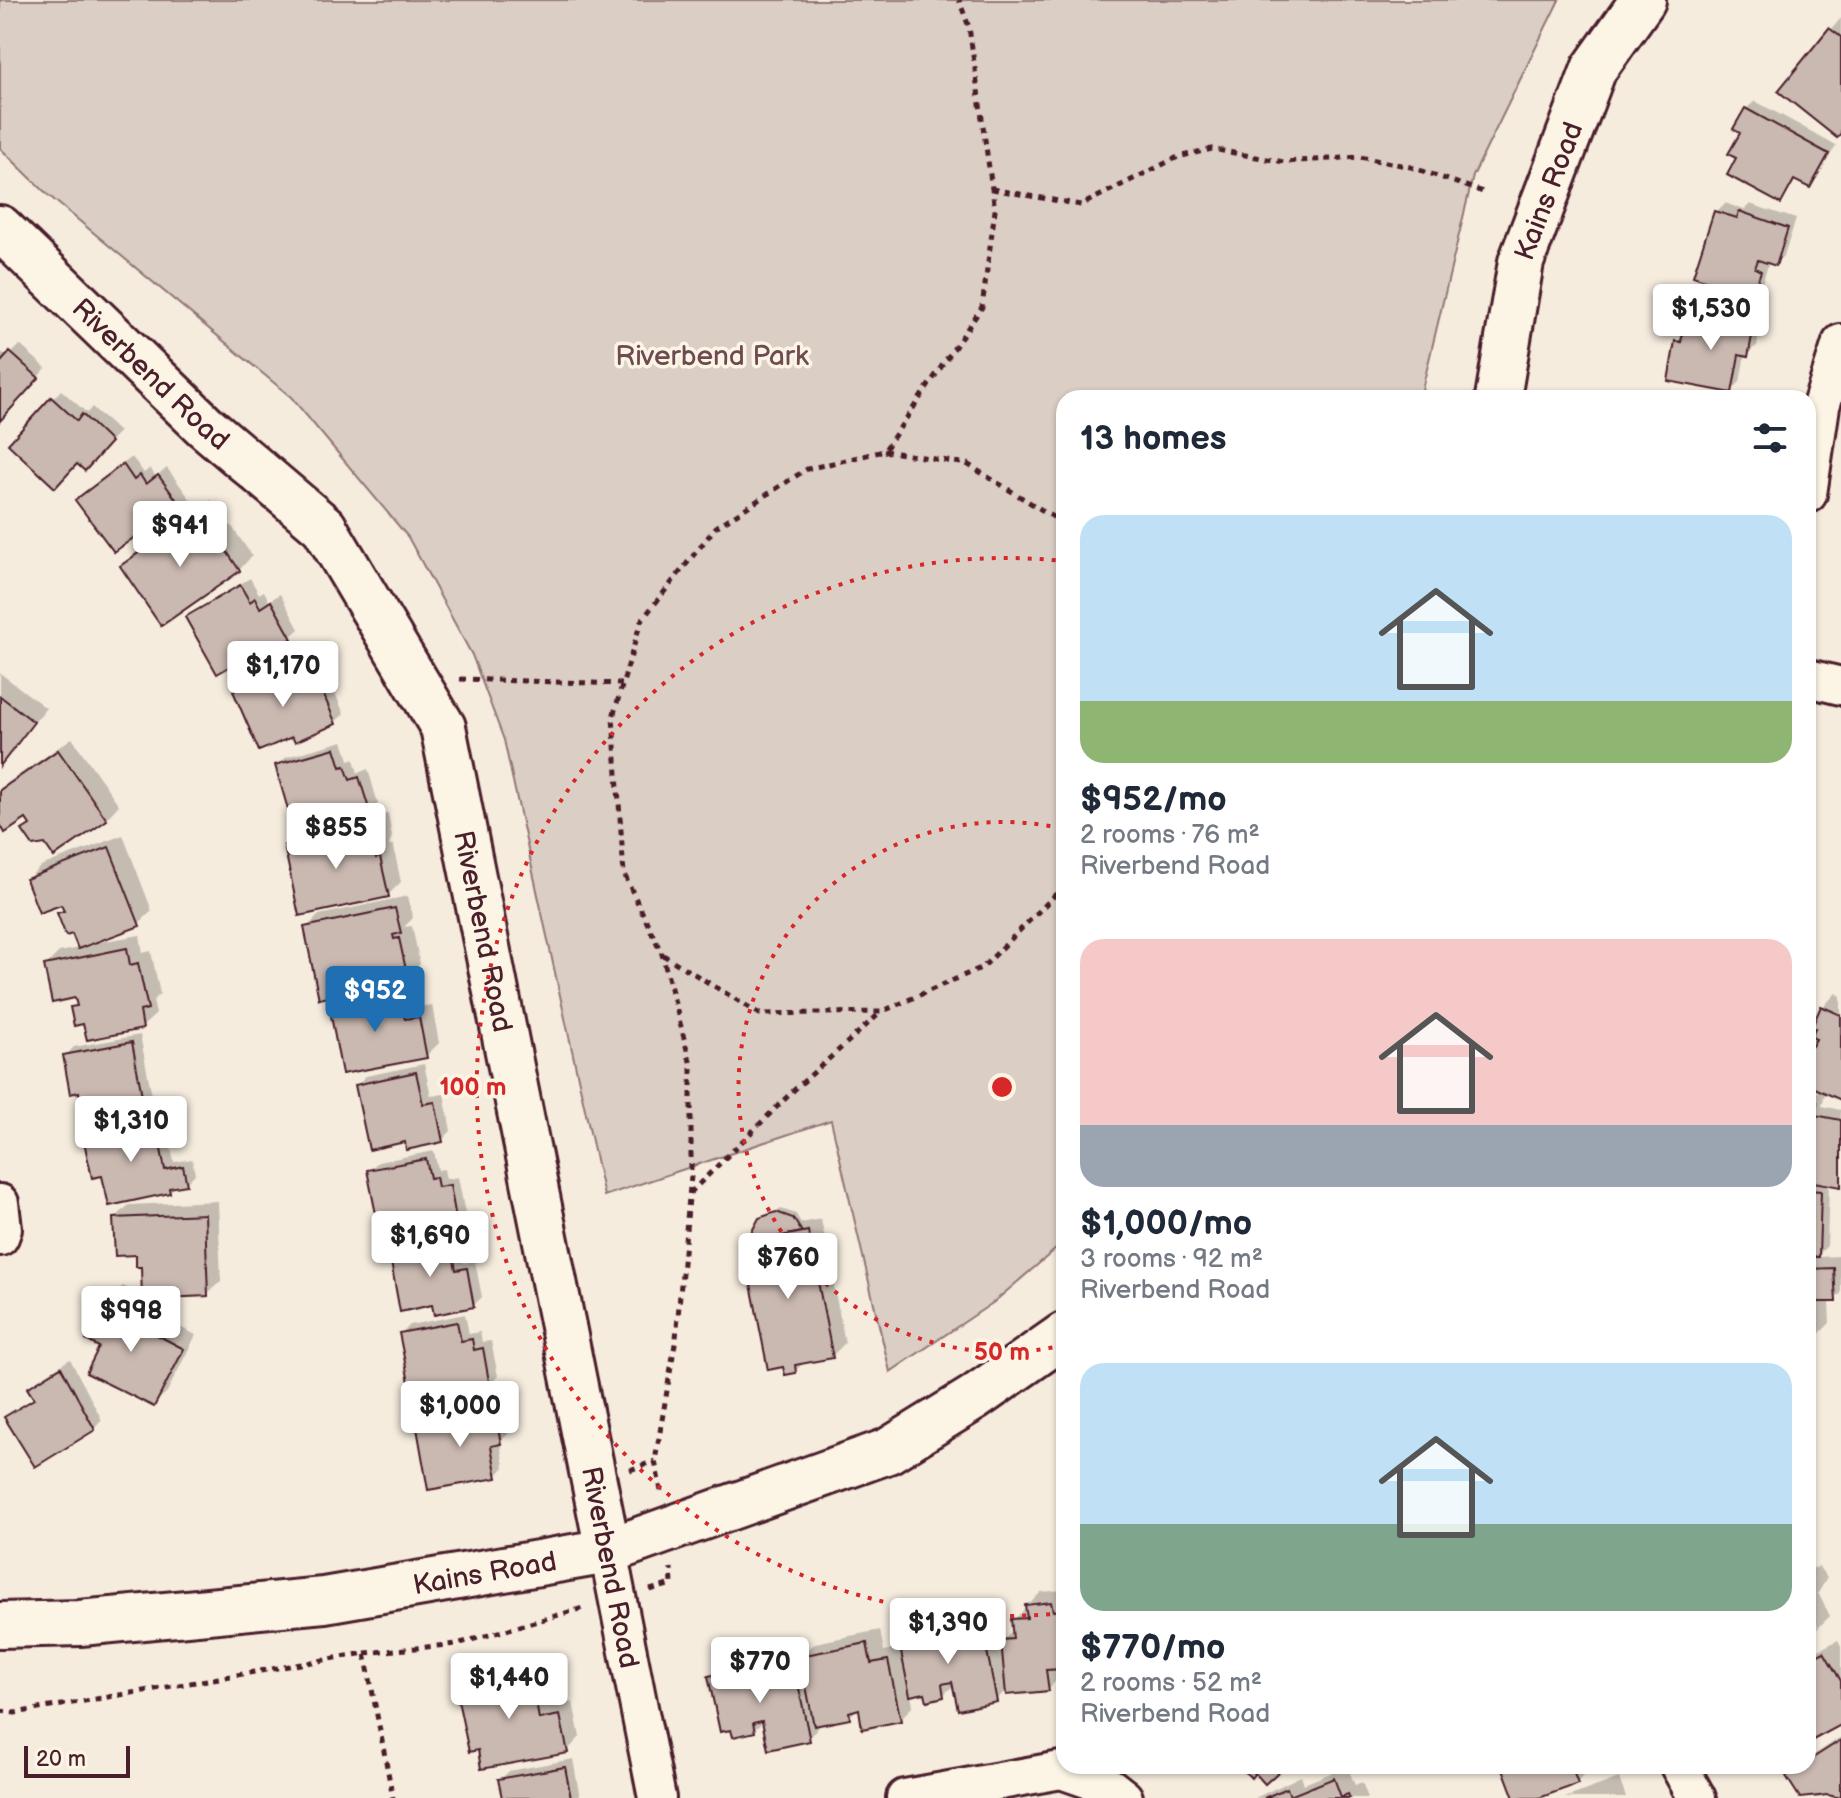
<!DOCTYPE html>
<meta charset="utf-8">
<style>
:root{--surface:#fff;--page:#f2f2f3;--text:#1f2937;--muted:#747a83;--accent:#1f6fb2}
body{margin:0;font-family:"Balsamiq Sans",sans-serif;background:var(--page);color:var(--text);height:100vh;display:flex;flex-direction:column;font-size:30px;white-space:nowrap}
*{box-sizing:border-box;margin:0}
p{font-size:26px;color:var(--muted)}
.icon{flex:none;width:44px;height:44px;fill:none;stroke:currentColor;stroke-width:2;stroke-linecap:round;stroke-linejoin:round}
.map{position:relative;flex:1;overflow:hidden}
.side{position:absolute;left:1056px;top:390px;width:760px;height:1384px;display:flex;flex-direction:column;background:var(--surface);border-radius:24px;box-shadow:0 2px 6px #0004}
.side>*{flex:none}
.scale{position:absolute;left:24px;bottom:20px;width:106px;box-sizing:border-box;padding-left:8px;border:4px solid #4a1f2b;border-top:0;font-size:22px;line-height:28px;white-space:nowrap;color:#4a1f2b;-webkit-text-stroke:6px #fcf5e5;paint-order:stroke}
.price{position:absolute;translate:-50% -68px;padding:0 18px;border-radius:8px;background:#fff;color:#222;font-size:26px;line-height:52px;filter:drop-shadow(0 2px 4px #0008)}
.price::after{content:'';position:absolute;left:50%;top:48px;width:24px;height:18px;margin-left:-12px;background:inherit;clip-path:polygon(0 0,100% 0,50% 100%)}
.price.current{background:var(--accent);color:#fff}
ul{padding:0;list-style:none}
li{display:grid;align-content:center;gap:16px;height:424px;padding:0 24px}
li span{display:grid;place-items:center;height:248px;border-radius:24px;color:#555}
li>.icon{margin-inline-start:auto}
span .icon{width:144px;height:144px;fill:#fffc;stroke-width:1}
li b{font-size:34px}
h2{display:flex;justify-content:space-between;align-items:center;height:96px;padding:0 24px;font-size:34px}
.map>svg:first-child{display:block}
.green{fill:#dbcec4;stroke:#927678;stroke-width:2}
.shadow{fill:#0003}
.building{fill:#cab9b1;stroke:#4a1f2b;stroke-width:2}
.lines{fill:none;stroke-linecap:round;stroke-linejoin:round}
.minor-casing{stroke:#4a1f2b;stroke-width:42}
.tertiary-casing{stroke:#4a1f2b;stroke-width:50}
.path{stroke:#4a1f2b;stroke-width:5;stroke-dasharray:6 6;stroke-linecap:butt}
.minor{stroke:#fcf5e5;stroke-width:36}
.tertiary{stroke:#fcf5e5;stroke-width:44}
.ring{fill:none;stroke:#d62828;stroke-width:4;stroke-dasharray:4 8}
.labels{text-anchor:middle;stroke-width:7;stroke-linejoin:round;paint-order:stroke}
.street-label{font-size:28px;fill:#4a1f2b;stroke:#fcf5e5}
.park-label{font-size:28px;fill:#6e4b51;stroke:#fcf5e5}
.centre{fill:#d62828;stroke:#fcf5e5;stroke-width:4}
.ring-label{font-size:24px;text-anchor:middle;font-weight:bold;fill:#d62828;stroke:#fcf5e5;stroke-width:7;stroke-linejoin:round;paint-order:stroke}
</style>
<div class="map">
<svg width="1841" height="1798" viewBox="0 0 1841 1798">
<rect width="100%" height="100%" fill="#f5ecde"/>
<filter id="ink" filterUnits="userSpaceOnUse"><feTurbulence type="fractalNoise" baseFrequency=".0125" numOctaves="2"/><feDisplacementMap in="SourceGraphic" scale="16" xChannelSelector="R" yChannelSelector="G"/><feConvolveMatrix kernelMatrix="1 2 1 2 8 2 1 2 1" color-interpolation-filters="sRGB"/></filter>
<g filter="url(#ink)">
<polygon class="green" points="0,0 1559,0 1473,176 1420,398 1064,398 1064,1242 994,1302 890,1372 831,1120 604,1196 504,740 472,655 408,537 291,397 47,194 0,148"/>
<g class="shadow">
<polygon points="1841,18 1841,131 1780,90"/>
<polygon points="1755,101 1836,145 1818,177 1810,186 1797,179 1781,202 1739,158 1746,109"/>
<polygon points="1725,203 1744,210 1750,204 1796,219 1784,255 1775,264 1769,262 1761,286 1752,294 1716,212"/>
<polygon points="1732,306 1763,312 1757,346 1745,354 1740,382 1731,391 1677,342 1685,334 1688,315 1697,307 1726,312"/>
<polygon points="20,345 46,368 0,419 0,351 8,357"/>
<polygon points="61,390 87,413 92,407 119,432 93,460 78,461 11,444"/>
<polygon points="132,457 144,473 150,468 156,477 167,468 191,500 182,508 144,528 86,492"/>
<polygon points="211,500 224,519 218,525 222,531 231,525 252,556 239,570 122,566 136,552"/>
<polygon points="250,578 259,594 264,591 269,601 280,594 299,629 290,637 254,651 187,617"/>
<polygon points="298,659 305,675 310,673 315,685 329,679 344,714 335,722 296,740 235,692 244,683"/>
<polygon points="0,673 46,708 0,765"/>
<polygon points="72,738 119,805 106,819 46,841 26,816 0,821 0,788"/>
<polygon points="343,741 349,760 354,759 358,773 368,769 378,804 364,818 388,813 392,836 389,846 393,845 401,882 388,895 286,846 299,832 333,825 330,817 278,766 286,757"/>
<polygon points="123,835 152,911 138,924 87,944 140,935 143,953 151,951 160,994 153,1001 156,1014 142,1027 85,1022 72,1008 78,1002 77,995 46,965 59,952 80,948 73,931 59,914 65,908 28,879 41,866"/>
<polygon points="408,896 413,918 404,927 412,926 420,964 407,978 418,1007 432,1005 439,1043 426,1056 331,1006 345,991 306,928 319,915"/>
<polygon points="1836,993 1841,996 1841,1098 1808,1083 1808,1032 1823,1007"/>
<polygon points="140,1035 153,1101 144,1110 65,1056 74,1047"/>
<polygon points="424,1064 431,1096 444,1094 451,1131 442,1140 406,1140 357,1085 366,1076"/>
<polygon points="1808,1090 1825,1093 1822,1106 1841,1110 1841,1184 1829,1183 1827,1246 1816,1257 1841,1256 1841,1294 1829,1300 1830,1323 1817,1336 1808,1337"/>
<polygon points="164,1115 174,1162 192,1159 195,1174 186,1183 175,1185 169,1192 104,1173 86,1138 94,1129"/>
<polygon points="434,1151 438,1170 444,1169 446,1179 458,1177 465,1213 456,1222 369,1171 378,1162"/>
<polygon points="218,1201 221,1281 207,1294 145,1297 159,1304 154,1314 196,1335 167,1392 153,1405 102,1346 109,1299 123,1286 144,1297 143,1265 115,1218 129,1205"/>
<polygon points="781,1209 796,1214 801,1223 821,1219 845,1343 832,1356 806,1361 795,1371 746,1245 761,1219"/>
<polygon points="458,1232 464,1263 475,1261 482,1297 473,1306 434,1303 391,1252 399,1243"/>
<polygon points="465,1314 469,1334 480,1332 482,1342 491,1341 498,1376 490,1385 448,1388 401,1334 410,1325"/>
<polygon points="70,1359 102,1420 94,1429 7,1418 35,1397 30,1388 39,1379"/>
<polygon points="502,1398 508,1434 500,1442 504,1467 496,1476 419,1429 428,1420 455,1415 463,1405"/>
<polygon points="1819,1567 1827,1578 1818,1593 1830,1616 1816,1630 1808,1634 1808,1617 1813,1627 1818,1627 1808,1608 1808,1569"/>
<polygon points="1064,1590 1064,1667 1060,1667 1061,1676 1048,1689 1007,1689 996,1700 955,1684 943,1695 927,1691 911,1694 913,1706 900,1719 860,1707 849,1717 822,1723 809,1739 764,1721 754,1730 733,1727 710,1677 724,1664 794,1649 798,1669 804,1668 802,1656 815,1643 880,1630 884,1651 902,1647 900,1638 914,1625 984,1611 988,1635 999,1633 1001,1643 1014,1629 1014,1620 1041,1592"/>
<polygon points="1813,1639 1819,1650 1838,1640 1841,1646 1841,1722 1812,1738 1808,1732 1808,1642"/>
<polygon points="539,1657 542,1673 552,1671 555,1685 549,1691 552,1707 573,1702 580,1737 567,1751 479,1748 460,1701 472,1689 471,1681 484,1667"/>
<polygon points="1841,1737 1841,1798 1832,1798 1829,1792 1820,1798 1803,1798 1789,1776 1799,1766 1808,1766 1808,1759"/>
<polygon points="573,1759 580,1798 504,1798 500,1780 509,1771"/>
<polygon points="1347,1766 1355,1785 1362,1782 1368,1798 1255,1798 1301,1776 1304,1784"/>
<polygon points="1505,1766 1589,1766 1590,1769 1576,1783 1533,1798 1516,1798"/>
<polygon points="1619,1778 1626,1798 1565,1798"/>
</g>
<g class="building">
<polygon points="1829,28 1841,37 1841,133 1837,138 1778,91"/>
<polygon points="1745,108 1829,154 1810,188 1794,180 1781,204 1727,175 1736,158 1728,154 1740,133 1733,129"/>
<polygon points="1714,211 1737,218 1739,211 1788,228 1776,266 1758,260 1755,268 1761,271 1752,297 1693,276"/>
<polygon points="1687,314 1720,320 1721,314 1755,320 1748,357 1739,355 1732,393 1668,381 1675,341 1681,342"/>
<polygon points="10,352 39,378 0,421 0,363"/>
<polygon points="51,397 77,421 82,414 111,442 85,471 77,464 55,488 8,444"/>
<polygon points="123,464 134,480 140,475 146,484 158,475 184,510 148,537 143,531 114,552 75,500"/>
<polygon points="197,512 212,534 205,538 208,542 217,537 240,571 161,626 120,566"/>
<polygon points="240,585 250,602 255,598 260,608 271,601 292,639 256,658 254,653 217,674 185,617"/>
<polygon points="289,666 296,682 301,680 306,692 320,686 336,724 295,742 292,737 259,751 233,691"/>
<polygon points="0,696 34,722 0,766"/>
<polygon points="335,748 341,767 345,766 350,780 359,777 371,815 331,826 329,819 294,830 275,765"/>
<polygon points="58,750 107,820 54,857 45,844 33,846 22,830 30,825 26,819 5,833 0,824 0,790"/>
<polygon points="375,825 380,851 375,852 376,858 380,857 389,897 299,916 284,845"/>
<polygon points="109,847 140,926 78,949 72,934 66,936 57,913 64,911 61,905 39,913 26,879"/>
<polygon points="395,908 401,933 393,935 394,939 399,938 408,979 319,999 304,927"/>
<polygon points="127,948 130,965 138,963 148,1009 140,1011 143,1029 87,1040 83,1024 74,1026 70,1007 77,1006 75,998 52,1003 44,965"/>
<polygon points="394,992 405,1019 419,1017 427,1058 342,1074 329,1005"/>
<polygon points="1821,1006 1841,1015 1841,1100 1808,1085 1808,1044 1812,1046 1816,1039 1811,1037 1815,1028 1812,1027"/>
<polygon points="132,1042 145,1112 85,1123 79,1092 70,1094 63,1055"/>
<polygon points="416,1072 423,1104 435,1102 443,1142 406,1150 405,1142 369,1150 355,1085"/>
<polygon points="1808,1100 1817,1102 1815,1115 1841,1120 1841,1187 1808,1181"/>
<polygon points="156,1123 165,1170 183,1166 187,1185 169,1188 170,1193 109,1206 102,1176 92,1178 83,1137"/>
<polygon points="426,1159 430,1178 436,1177 438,1187 450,1185 457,1224 381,1239 367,1170"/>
<polygon points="1808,1190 1821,1191 1819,1257 1808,1257"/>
<polygon points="776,1212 793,1218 802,1232 751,1242 751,1233 759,1218"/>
<polygon points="205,1214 208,1296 142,1299 141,1267 136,1267 136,1255 115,1256 113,1218"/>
<polygon points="808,1231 833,1358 795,1365 796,1373 785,1375 783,1367 768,1370 743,1244"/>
<polygon points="450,1239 456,1270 467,1268 474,1307 434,1315 432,1305 400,1312 389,1251"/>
<polygon points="1834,1268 1836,1302 1816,1302 1818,1338 1808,1339 1808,1269"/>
<polygon points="108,1298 147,1318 142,1327 184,1349 154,1407 86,1373 99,1347 86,1340"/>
<polygon points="457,1322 461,1341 472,1339 474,1350 483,1348 490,1387 448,1395 447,1390 412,1397 399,1333"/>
<polygon points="61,1367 95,1430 35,1467 4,1417 34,1399 27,1388"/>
<polygon points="494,1406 501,1444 491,1446 497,1478 428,1490 417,1428 454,1422 453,1413"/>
<polygon points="1051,1602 1053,1611 1064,1610 1064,1669 1046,1670 1049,1691 1006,1695 1001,1640 1013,1639 1011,1619 1027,1618 1025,1605"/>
<polygon points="971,1623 975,1648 986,1646 997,1702 958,1710 952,1682 942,1684 944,1697 927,1701 925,1693 910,1696 898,1637"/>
<polygon points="867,1643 871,1663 888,1660 901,1721 862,1729 859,1709 849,1712 850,1719 814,1726 800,1656"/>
<polygon points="1824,1652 1841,1681 1841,1725 1811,1741 1808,1660"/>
<polygon points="781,1662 785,1681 797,1679 810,1741 768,1750 762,1721 753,1723 755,1732 733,1737 731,1730 720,1732 708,1676"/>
<polygon points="526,1669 529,1685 538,1683 542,1700 536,1702 539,1719 560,1715 568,1753 481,1769 478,1750 469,1752 458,1700 472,1698 469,1680"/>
<polygon points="1841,1740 1841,1798 1828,1795 1800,1798 1786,1776 1801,1766 1808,1766 1808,1761"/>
<polygon points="1240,1766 1285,1766 1265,1784 1255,1773 1251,1778"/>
<polygon points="1502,1766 1571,1766 1578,1784 1539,1798 1514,1798"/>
<polygon points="565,1767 571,1798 502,1798 498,1779"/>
<polygon points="1334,1778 1341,1797 1348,1794 1350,1798 1264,1798 1287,1788 1290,1796"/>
</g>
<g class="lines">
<g class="minor-casing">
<g id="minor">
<polyline points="1808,494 1821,406 1841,343"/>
<polyline points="1808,678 1841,686"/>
<polyline points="0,1203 3,1229 0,1237"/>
<polyline points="608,1551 657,1798"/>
<polyline points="1679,1766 1697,1798"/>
<polyline points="905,1798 1061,1770 1110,1787 1124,1798"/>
</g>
</g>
<g class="tertiary-casing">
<g id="tertiary">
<path id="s1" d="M0 228 205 426 324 527 443 727 608 1551"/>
<path id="s2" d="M1498 398 1521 262 1594 69 1643 0"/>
<path id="s3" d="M0 1625 80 1623 324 1600 608 1551 888 1451 974 1398 1064 1335"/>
</g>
</g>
<g class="path">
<polyline points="992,189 1081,205 1178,157 1212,149 1284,162 1360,157 1411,167 1483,192"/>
<polyline points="884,451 967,464 1055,518 1064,533"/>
<polyline points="460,679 623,684"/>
<polyline points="663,955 760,1014 881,1012 983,967 1058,892 1064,880"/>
<polyline points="690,1193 794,1090 880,1013"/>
<polyline points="630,1470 655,1461"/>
<polyline points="661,1491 655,1461 676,1338 691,1176 691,1065 662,954 624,874 613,717 641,621 716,527 807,469 884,451 982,307 995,210 969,27 959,0"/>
<polyline points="650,1590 672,1584 671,1568"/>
<polyline points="365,1653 457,1644 583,1608"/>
<polyline points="0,1711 15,1713 365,1653 393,1798"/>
</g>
<use href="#minor" class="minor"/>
<use href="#tertiary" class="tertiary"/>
</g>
</g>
<g class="ring">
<path d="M1064 1345A265 265 0 1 1 1064 829"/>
<path d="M1062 1613A529 529 0 1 1 1062 561"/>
</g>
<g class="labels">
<g class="street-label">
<text dy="10" stroke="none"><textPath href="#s2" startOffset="214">Kains Road</textPath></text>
<text dy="10" stroke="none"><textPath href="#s1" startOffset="210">Riverbend Road</textPath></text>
<text dy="10" stroke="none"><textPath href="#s1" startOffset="882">Riverbend Road</textPath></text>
<text transform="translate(611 1567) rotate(79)" y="10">Riverbend Road</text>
<text dy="10" stroke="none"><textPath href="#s3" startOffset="488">Kains Road</textPath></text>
</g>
<g class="park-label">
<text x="712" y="365">Riverbend Park</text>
</g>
</g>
<circle cx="1002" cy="1087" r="12" class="centre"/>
<g class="ring-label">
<text x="473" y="1095">100 m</text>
<text x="1002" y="1360">50 m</text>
</g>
</svg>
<div class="scale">20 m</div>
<b class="price" style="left:1711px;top:352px">$1,530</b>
<b class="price" style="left:180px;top:569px">$941</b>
<b class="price" style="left:283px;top:709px">$1,170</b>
<b class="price" style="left:336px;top:871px">$855</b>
<b class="price current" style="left:375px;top:1034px">$952</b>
<b class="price" style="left:131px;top:1164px">$1,310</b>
<b class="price" style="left:430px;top:1279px">$1,690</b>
<b class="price" style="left:788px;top:1301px">$760</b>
<b class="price" style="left:131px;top:1354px">$998</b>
<b class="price" style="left:460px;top:1449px">$1,000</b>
<b class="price" style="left:948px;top:1666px">$1,390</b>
<b class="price" style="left:760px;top:1705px">$770</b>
<b class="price" style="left:509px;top:1721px">$1,440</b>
<section class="side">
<h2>13 homes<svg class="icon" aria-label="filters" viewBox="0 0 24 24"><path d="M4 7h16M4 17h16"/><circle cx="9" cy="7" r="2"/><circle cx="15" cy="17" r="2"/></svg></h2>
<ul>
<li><span style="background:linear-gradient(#bfe0f5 75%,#8fb573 0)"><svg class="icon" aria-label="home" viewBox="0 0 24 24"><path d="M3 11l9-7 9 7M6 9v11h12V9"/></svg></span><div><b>$952/mo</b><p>2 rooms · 76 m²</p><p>Riverbend Road</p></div></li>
<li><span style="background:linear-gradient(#f6c9c9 75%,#9aa5b1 0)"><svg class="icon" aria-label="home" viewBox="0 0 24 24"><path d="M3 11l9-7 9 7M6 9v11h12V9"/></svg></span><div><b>$1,000/mo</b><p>3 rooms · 92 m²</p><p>Riverbend Road</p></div></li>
<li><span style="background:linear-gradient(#bfe0f5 65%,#7fa58c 0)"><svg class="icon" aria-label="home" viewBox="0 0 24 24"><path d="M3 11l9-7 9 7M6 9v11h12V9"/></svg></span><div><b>$770/mo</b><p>2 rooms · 52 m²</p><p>Riverbend Road</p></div></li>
</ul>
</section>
</div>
